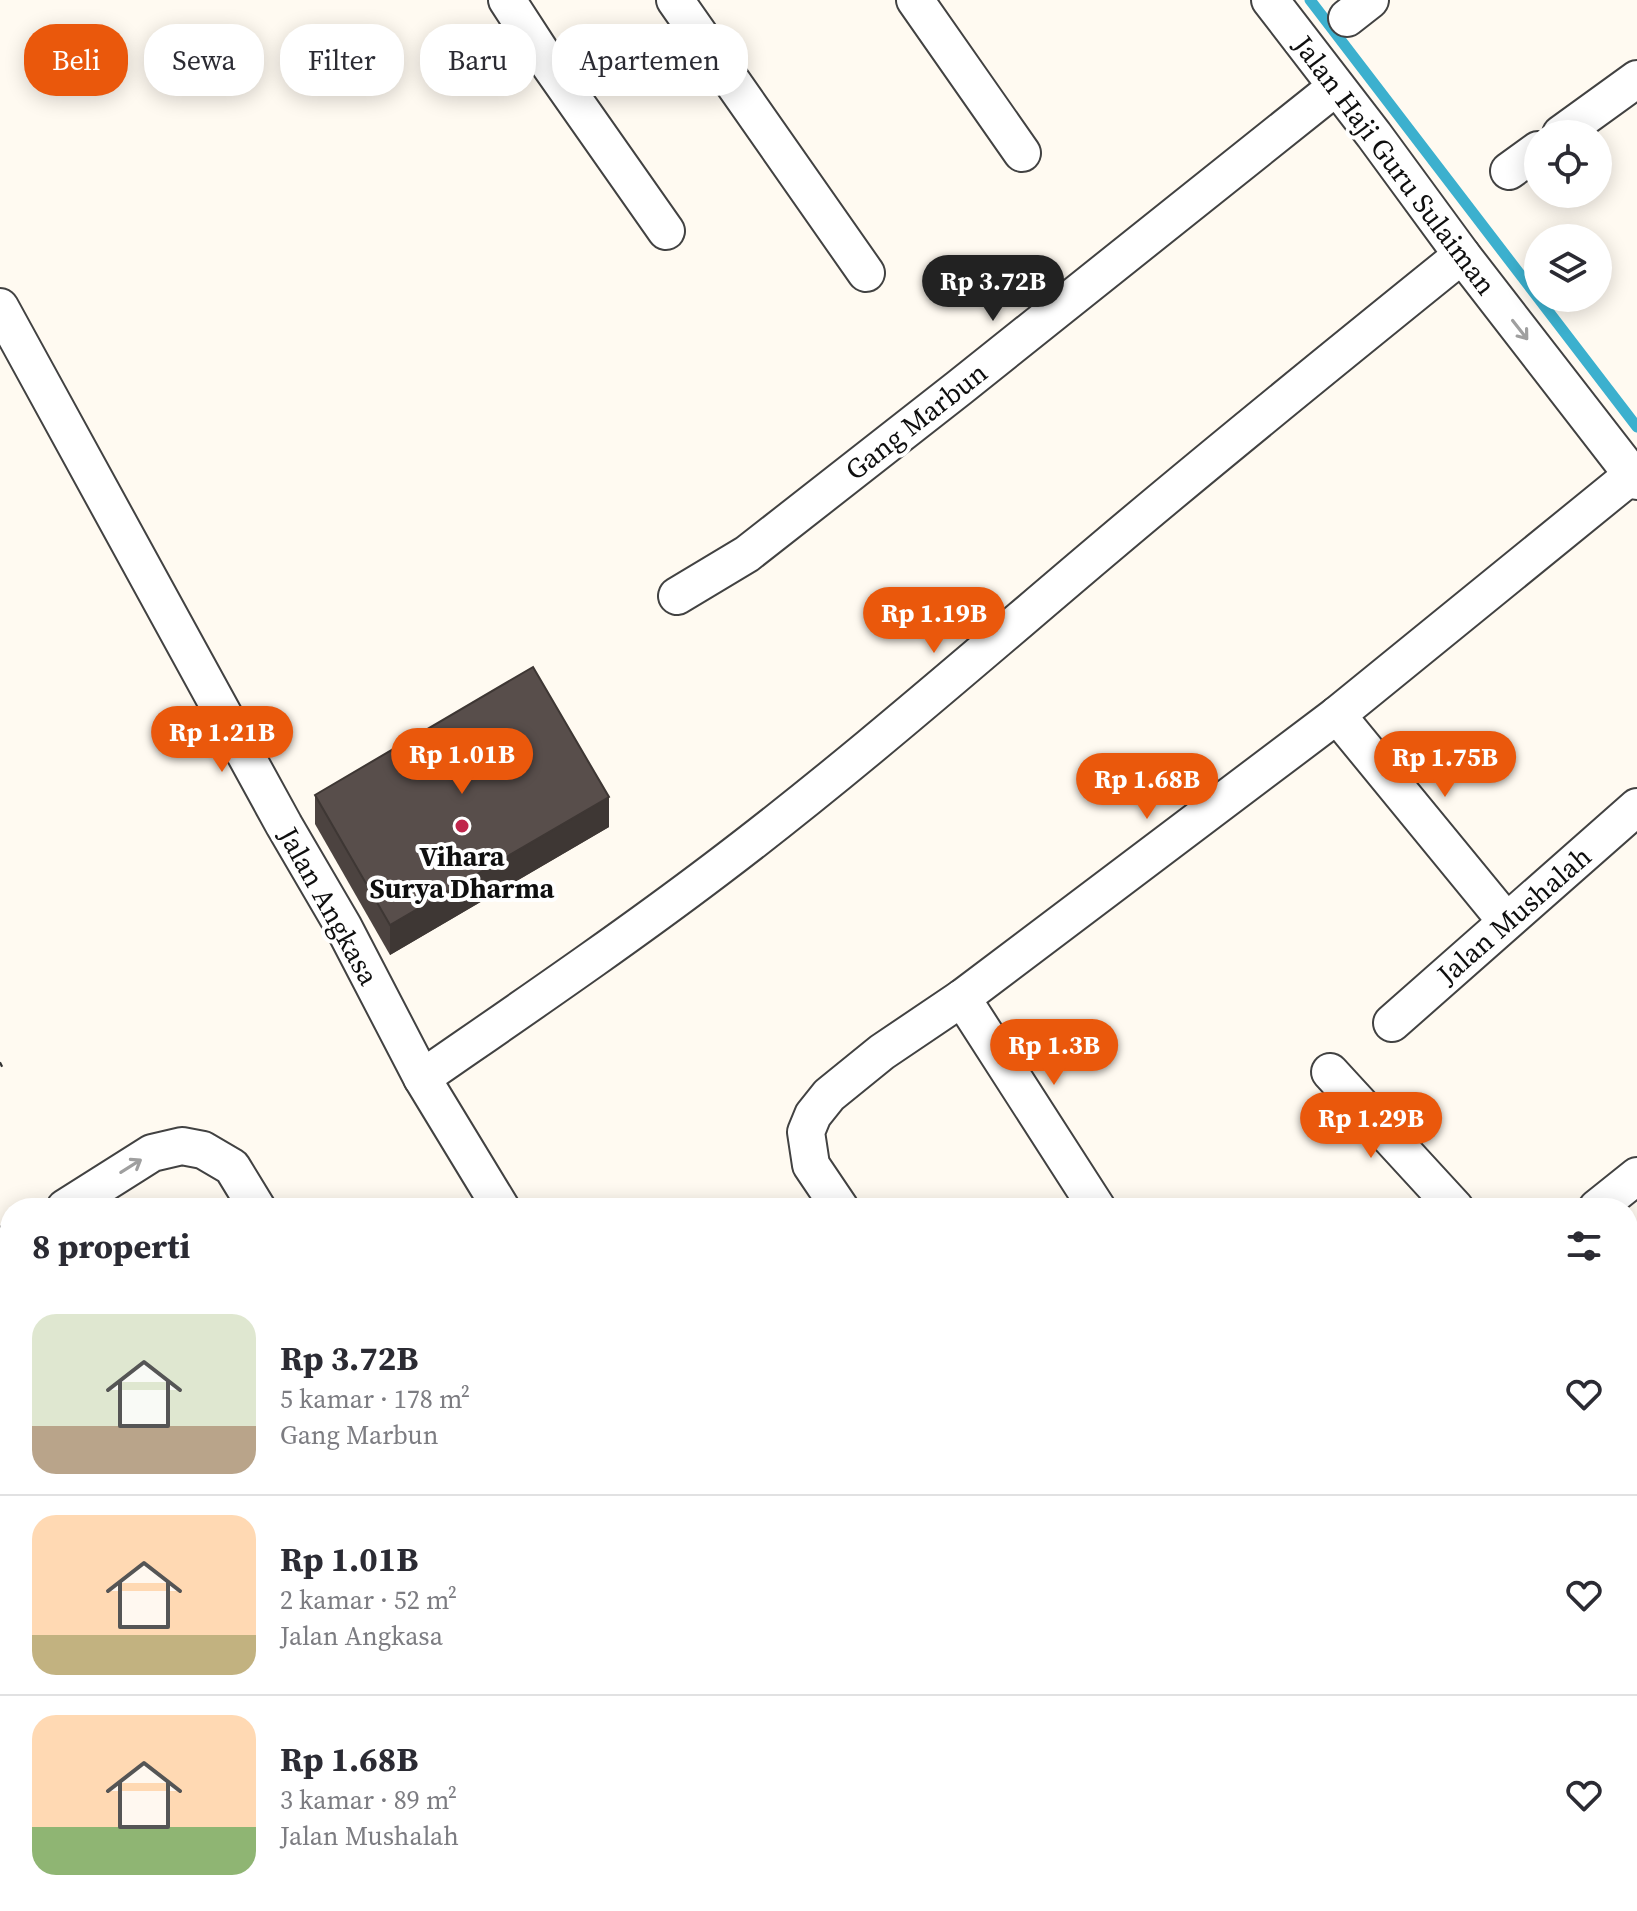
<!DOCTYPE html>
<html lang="id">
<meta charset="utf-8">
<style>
:root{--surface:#fff;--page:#f2f2f3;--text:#2b2b33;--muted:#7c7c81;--line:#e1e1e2;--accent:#ea580c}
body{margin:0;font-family:"Source Serif 4",serif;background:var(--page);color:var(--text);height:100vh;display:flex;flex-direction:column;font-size:30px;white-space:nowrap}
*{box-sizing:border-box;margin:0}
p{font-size:26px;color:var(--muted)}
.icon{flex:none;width:44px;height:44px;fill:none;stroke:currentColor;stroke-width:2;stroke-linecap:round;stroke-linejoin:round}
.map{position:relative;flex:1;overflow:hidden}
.panel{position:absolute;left:0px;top:1198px;width:1638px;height:714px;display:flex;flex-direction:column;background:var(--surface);border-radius:32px 32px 0 0;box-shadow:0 4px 20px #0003}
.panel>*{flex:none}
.guide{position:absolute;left:24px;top:24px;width:800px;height:72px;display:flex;gap:16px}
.fabs{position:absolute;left:1524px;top:120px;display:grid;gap:16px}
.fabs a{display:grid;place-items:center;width:88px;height:88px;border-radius:50%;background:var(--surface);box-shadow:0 4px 20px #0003;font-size:40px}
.price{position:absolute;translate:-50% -68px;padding:0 18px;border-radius:28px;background:var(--accent);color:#fff;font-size:26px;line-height:52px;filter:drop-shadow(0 2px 4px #0008)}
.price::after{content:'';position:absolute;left:50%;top:48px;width:24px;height:18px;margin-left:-12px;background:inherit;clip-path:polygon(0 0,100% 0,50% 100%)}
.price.active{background:#222;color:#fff}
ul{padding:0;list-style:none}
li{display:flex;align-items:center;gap:24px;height:200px;padding:0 32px}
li+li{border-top:2px solid var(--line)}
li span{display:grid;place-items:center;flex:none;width:224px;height:160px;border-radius:24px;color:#555}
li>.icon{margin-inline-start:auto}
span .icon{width:96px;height:96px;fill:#fffc;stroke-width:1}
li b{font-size:34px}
h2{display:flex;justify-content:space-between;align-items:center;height:96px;padding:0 32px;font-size:34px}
.tag{padding:0 28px;border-radius:32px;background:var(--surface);box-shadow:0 4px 20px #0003;font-size:28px;line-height:72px}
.tag.active{background:var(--accent);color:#fff}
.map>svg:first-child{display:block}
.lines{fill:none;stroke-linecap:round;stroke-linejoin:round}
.stream{stroke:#3cb0ce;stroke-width:11}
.service-casing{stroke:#424242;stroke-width:22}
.minor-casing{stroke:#424242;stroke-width:40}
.path{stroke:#313131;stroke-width:5;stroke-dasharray:8 4;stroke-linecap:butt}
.service{stroke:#fff;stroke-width:18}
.minor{stroke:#fff;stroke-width:36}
.wall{fill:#4c4340}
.shaded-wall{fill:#3e3734}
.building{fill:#584e4b;stroke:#3e3734;stroke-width:2}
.oneway{stroke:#9f9f9f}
.poi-dot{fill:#c0264b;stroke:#fff;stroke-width:3}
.labels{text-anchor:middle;stroke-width:8;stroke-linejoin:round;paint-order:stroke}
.street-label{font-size:28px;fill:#0f0f0f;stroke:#fff}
.poi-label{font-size:28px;font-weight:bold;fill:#0f0f0f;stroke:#fff}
</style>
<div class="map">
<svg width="1637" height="1911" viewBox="0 0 1637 1911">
<rect width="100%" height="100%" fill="#fffaf1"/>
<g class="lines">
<polyline class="stream" points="1310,0 1637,427"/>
<g class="service-casing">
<g id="service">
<polyline points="0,1350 10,1343"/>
<polyline points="0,1853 10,1847"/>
</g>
</g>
<g class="minor-casing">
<g id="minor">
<polyline points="507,0 546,60 666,231"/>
<polyline points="675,0 866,273"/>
<polyline points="915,0 1022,153"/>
<polyline points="1270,0 1374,135 1462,255 1637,481"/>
<polyline points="1347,18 1370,0"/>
<polyline points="1561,134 1637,79"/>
<polyline points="1509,171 1538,150"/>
<polyline points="0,307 284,825 343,926 422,1078 501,1208"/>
<polyline points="677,596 747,554 959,388 1336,87"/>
<polyline points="1337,715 1506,921"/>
<polyline points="962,998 1097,1208"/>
<polyline points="1392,1023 1637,807"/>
<polyline points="1330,1072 1455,1208"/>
<path d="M422 1078C520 1010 620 942 715 870 850 768 977 656 1106 547 1223 448 1343 351 1462 255"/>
<polyline points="65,1208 152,1153 182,1146 203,1150 232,1167 257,1208"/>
<polyline points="840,1208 811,1165 806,1132 813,1115 829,1095 882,1052 962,998 1337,715 1632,475"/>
<polyline points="1597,1208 1637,1176"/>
<polyline points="0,1249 10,1243"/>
<polyline points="1628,1884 1637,1878"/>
<polyline points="961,1902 969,1911"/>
<polyline points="0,1903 10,1897"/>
<polyline points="774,1911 786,1902"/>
<polyline points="1590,1911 1603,1902"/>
</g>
</g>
<polyline class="path" points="0,1065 2,1064"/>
<use href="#service" class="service"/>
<use href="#minor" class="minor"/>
</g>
<polygon class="wall" points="315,795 609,827 390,955 315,824"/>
<g class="shaded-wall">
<polygon points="609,797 609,827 390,955 390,925"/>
<polygon points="10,1765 10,1794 0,1799 0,1769"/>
</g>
<g class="building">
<polygon points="533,667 609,797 390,925 315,795"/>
<polygon points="10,1363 10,1765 0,1769 0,1369"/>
</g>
<defs><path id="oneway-shaft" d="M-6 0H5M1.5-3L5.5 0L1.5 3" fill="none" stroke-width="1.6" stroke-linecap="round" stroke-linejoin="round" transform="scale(2)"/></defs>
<g class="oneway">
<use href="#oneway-shaft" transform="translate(1520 330) rotate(52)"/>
<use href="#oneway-shaft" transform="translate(131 1166) rotate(-32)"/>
</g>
<circle class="poi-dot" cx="462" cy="826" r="8"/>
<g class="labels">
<g class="street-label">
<text transform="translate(1395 165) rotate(53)" y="10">Jalan Haji Guru Sulaiman</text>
<text transform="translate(916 421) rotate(-38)" y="10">Gang Marbun</text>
<text transform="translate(329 906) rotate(61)" y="10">Jalan Angkasa</text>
<text transform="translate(1514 915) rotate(-41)" y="10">Jalan Mushalah</text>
</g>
<g class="poi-label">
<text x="462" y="866">Vihara<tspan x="462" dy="32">Surya Dharma</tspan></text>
</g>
</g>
</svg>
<div class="fabs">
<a><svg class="icon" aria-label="locate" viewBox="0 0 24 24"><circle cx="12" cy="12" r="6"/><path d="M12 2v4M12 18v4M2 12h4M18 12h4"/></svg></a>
<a><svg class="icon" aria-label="layers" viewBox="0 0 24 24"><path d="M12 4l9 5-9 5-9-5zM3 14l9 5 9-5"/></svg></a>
</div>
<b class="price active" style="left:993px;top:323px">Rp 3.72B</b>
<b class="price" style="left:934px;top:655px">Rp 1.19B</b>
<b class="price" style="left:222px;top:774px">Rp 1.21B</b>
<b class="price" style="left:462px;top:796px">Rp 1.01B</b>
<b class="price" style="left:1445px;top:799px">Rp 1.75B</b>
<b class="price" style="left:1147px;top:821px">Rp 1.68B</b>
<b class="price" style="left:1054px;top:1087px">Rp 1.3B</b>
<b class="price" style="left:1371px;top:1160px">Rp 1.29B</b>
<div class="guide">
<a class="tag active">Beli</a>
<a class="tag">Sewa</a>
<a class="tag">Filter</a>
<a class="tag">Baru</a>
<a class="tag">Apartemen</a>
</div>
<section class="panel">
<h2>8 properti<svg class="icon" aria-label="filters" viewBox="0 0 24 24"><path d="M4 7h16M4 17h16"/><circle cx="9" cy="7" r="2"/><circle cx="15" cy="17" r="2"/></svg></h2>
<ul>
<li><span style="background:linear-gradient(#dfe7d0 70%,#b9a48a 0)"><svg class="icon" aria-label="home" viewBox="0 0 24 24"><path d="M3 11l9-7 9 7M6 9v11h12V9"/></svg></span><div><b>Rp 3.72B</b><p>5 kamar · 178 m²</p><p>Gang Marbun</p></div><svg class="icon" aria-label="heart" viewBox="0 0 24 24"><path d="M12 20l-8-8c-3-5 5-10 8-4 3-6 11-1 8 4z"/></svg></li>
<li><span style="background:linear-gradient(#ffd9b3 75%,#c2b280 0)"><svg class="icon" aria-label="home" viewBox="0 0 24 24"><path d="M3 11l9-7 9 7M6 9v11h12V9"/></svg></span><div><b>Rp 1.01B</b><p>2 kamar · 52 m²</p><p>Jalan Angkasa</p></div><svg class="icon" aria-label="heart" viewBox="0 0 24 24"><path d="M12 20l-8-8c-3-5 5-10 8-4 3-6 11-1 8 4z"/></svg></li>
<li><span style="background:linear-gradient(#ffd9b3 70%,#8fb573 0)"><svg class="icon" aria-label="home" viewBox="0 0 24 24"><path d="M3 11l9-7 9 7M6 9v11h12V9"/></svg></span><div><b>Rp 1.68B</b><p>3 kamar · 89 m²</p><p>Jalan Mushalah</p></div><svg class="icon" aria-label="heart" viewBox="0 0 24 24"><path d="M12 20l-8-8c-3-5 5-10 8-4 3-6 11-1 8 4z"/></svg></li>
</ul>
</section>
</div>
